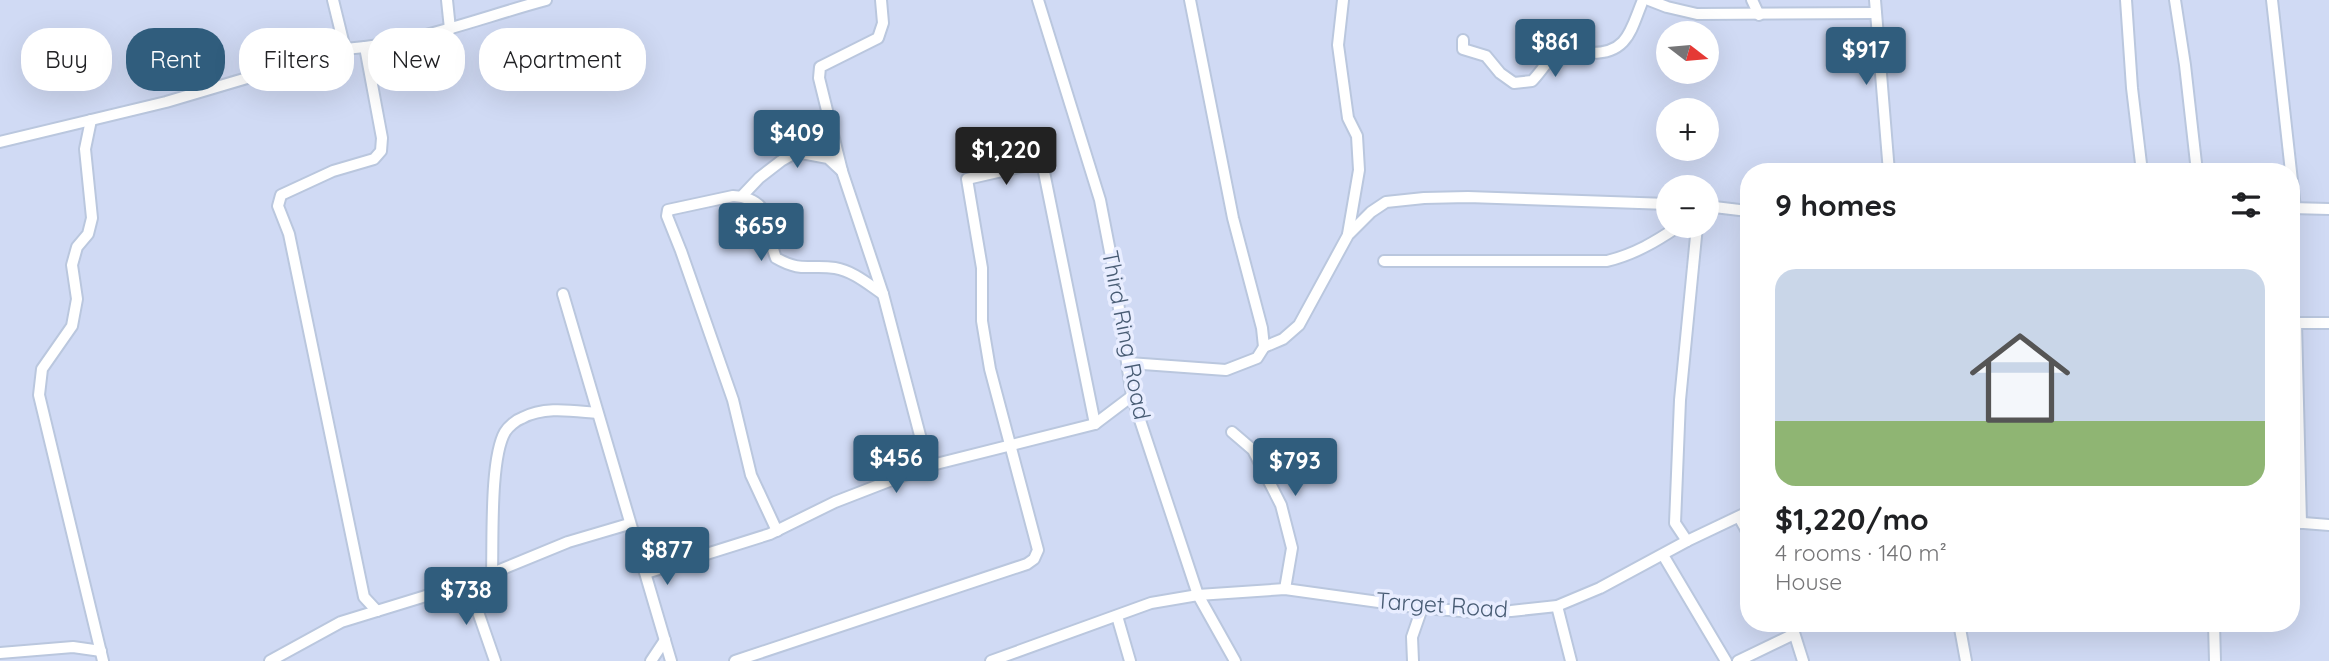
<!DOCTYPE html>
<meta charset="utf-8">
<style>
:root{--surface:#fff;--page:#f6f6f6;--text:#202124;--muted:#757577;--accent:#305d7d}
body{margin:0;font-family:Quicksand,sans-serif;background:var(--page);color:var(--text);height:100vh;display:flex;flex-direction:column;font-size:26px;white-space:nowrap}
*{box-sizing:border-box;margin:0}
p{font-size:23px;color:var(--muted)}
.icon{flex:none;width:38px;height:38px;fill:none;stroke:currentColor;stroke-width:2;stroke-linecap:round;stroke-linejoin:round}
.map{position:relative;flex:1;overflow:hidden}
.details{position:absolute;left:1740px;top:163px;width:560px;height:469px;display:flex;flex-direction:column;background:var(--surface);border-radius:28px;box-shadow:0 7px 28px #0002}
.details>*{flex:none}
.hud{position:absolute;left:21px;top:28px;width:665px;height:63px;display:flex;gap:14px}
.needle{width:46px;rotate:106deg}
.buttons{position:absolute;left:1656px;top:21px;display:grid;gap:14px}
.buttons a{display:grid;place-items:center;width:63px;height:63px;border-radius:50%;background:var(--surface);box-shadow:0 7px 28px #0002;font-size:35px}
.price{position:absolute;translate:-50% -60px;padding:0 16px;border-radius:7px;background:var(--accent);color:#fff;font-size:23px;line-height:46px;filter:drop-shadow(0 2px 4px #0008)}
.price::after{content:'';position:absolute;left:50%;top:42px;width:21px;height:16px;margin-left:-10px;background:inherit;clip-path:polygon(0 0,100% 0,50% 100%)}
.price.selected{background:#222;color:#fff}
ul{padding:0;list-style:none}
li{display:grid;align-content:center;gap:14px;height:371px;padding:0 35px}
li span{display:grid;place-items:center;height:217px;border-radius:21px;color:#555}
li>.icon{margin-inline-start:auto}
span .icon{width:126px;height:126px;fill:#fffc;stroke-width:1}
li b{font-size:30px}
h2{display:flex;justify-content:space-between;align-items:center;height:84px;padding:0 35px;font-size:30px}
.tag{padding:0 24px;border-radius:28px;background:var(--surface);box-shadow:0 7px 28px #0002;font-size:24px;line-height:63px}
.tag.selected{background:var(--accent);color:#fff}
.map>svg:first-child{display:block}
.residential{fill:#d0daf4;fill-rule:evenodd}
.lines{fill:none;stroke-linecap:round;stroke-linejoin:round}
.minor-casing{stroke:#bac7de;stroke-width:14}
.minor{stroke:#fff;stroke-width:10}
.labels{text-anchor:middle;stroke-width:7;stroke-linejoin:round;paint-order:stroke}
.street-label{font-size:23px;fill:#485c74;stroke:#e8edff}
</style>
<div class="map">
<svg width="2329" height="661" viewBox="0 0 2329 661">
<rect width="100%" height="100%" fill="#e1e7fd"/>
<path class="residential" d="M0 0H2329V661H0ZM1668 33H1706V72H1668ZM1668 110H1706V149H1668ZM1748 172H2291V623H1748ZM1668 187H1706V226H1668Z"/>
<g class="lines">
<g class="minor-casing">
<g id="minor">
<path d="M333 0 345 49C415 44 479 18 546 0"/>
<polyline points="447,0 450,29"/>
<polyline points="881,0 883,23 878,38 820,67 819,78 842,171 883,294 928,466"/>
<polyline points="1038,0 1100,200 1112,262 1132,396 1198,595 1235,661"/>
<polyline points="1190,0 1233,218 1262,328 1264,347"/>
<polyline points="1343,0 1338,45 1348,118 1357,136 1359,170 1348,234"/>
<polyline points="1649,0 1667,7 1697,14 1876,13"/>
<polyline points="1752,0 1759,15"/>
<polyline points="1875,0 1889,172"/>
<polyline points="2126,0 2132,88 2142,172"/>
<polyline points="2175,0 2185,65 2197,172"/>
<polyline points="2272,0 2295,208"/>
<path d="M1463 40V49L1486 56 1500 73 1514 83 1532 81C1543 70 1551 52 1568 49 1575 49 1583 53 1590 53 1629 54 1631 28 1643 0"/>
<polyline points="365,47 382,138 381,151 374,159 333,171 281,195 278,206 289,234 364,597 377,611"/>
<polyline points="91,120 85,149 92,218 88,234 77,247 72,265 77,299 72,326 42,369 39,395 103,661"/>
<polyline points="0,142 166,102 345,49"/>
<polyline points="796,152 828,158 842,171"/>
<polyline points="742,196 759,178 781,161 812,143 830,124"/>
<polyline points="1706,206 1748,211"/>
<polyline points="2291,208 2329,209"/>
<path d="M1384 261H1607C1635 254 1655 242 1679 226"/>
<polyline points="563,294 671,661"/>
<polyline points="2291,323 2329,323"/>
<polyline points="2296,323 2301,523"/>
<polyline points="1129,363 1226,370 1257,358 1264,347 1283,339 1299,325 1348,235 1371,212 1386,202 1424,198 1468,197 1668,204"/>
<polyline points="1232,432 1253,450 1281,505 1292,548 1285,589"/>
<polyline points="1739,517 1748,533"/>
<polyline points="2291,522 2329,525"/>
<path d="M777 531 751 475 733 400 681 251 667 216 668 210 733 196C776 199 764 229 776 258 802 273 809 264 835 268 853 271 868 284 883 294"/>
<polyline points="1687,541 1675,523 1680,400 1697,226"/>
<polyline points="1663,555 1726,661"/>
<path d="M492 572C493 539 490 458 505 432 508 427 516 420 522 418 545 406 572 411 597 413"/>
<polyline points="646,573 770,534 835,502 928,466 1095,424 1132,396"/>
<polyline points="468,583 495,661"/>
<polyline points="1557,606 1571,661"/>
<polyline points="1117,616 1130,661"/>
<polyline points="1791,623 1803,661"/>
<polyline points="1959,623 1966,661"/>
<polyline points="2098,623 2214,625"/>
<polyline points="2214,623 2215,661"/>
<polyline points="0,653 73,647 101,651"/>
<polyline points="270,661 341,622 468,583 568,542 629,524"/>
<polyline points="651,661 665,640"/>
<polyline points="735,661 1027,564 1034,559 1038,550 990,369 982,321 982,268 967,179 1042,162 1095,424"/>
<polyline points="991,661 1151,603 1198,595 1285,589 1422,608 1475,612 1511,611 1557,606 1600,588 1687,541 1748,512"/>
<polyline points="1413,661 1412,637 1422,608"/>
<polyline points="1738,661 1794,634"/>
</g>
</g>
<use href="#minor" class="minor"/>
</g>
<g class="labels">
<g class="street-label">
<text transform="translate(1126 335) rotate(79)" y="8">Third Ring Road</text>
<text transform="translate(1442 605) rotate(4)" y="8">Target Road</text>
</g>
</g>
</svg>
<div class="buttons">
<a><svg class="needle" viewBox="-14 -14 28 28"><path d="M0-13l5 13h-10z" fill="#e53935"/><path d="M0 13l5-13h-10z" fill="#757577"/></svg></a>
<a>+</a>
<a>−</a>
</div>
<b class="price" style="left:1555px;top:79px">$861</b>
<b class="price" style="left:1866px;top:87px">$917</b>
<b class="price" style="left:797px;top:170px">$409</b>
<b class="price selected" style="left:1006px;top:187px">$1,220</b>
<b class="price" style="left:761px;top:263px">$659</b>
<b class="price" style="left:896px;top:495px">$456</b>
<b class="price" style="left:1295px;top:498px">$793</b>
<b class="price" style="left:667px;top:587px">$877</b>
<b class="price" style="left:466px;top:627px">$738</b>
<div class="hud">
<a class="tag">Buy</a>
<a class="tag selected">Rent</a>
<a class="tag">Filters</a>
<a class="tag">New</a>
<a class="tag">Apartment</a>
</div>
<section class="details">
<h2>9 homes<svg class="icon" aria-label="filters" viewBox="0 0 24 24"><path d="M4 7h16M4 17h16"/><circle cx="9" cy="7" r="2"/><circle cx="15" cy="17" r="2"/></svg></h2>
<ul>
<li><span style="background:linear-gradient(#c9d6e8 70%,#8fb573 0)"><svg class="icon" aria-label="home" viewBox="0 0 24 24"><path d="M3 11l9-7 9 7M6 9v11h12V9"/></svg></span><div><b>$1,220/mo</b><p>4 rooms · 140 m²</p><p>House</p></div></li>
</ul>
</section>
</div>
